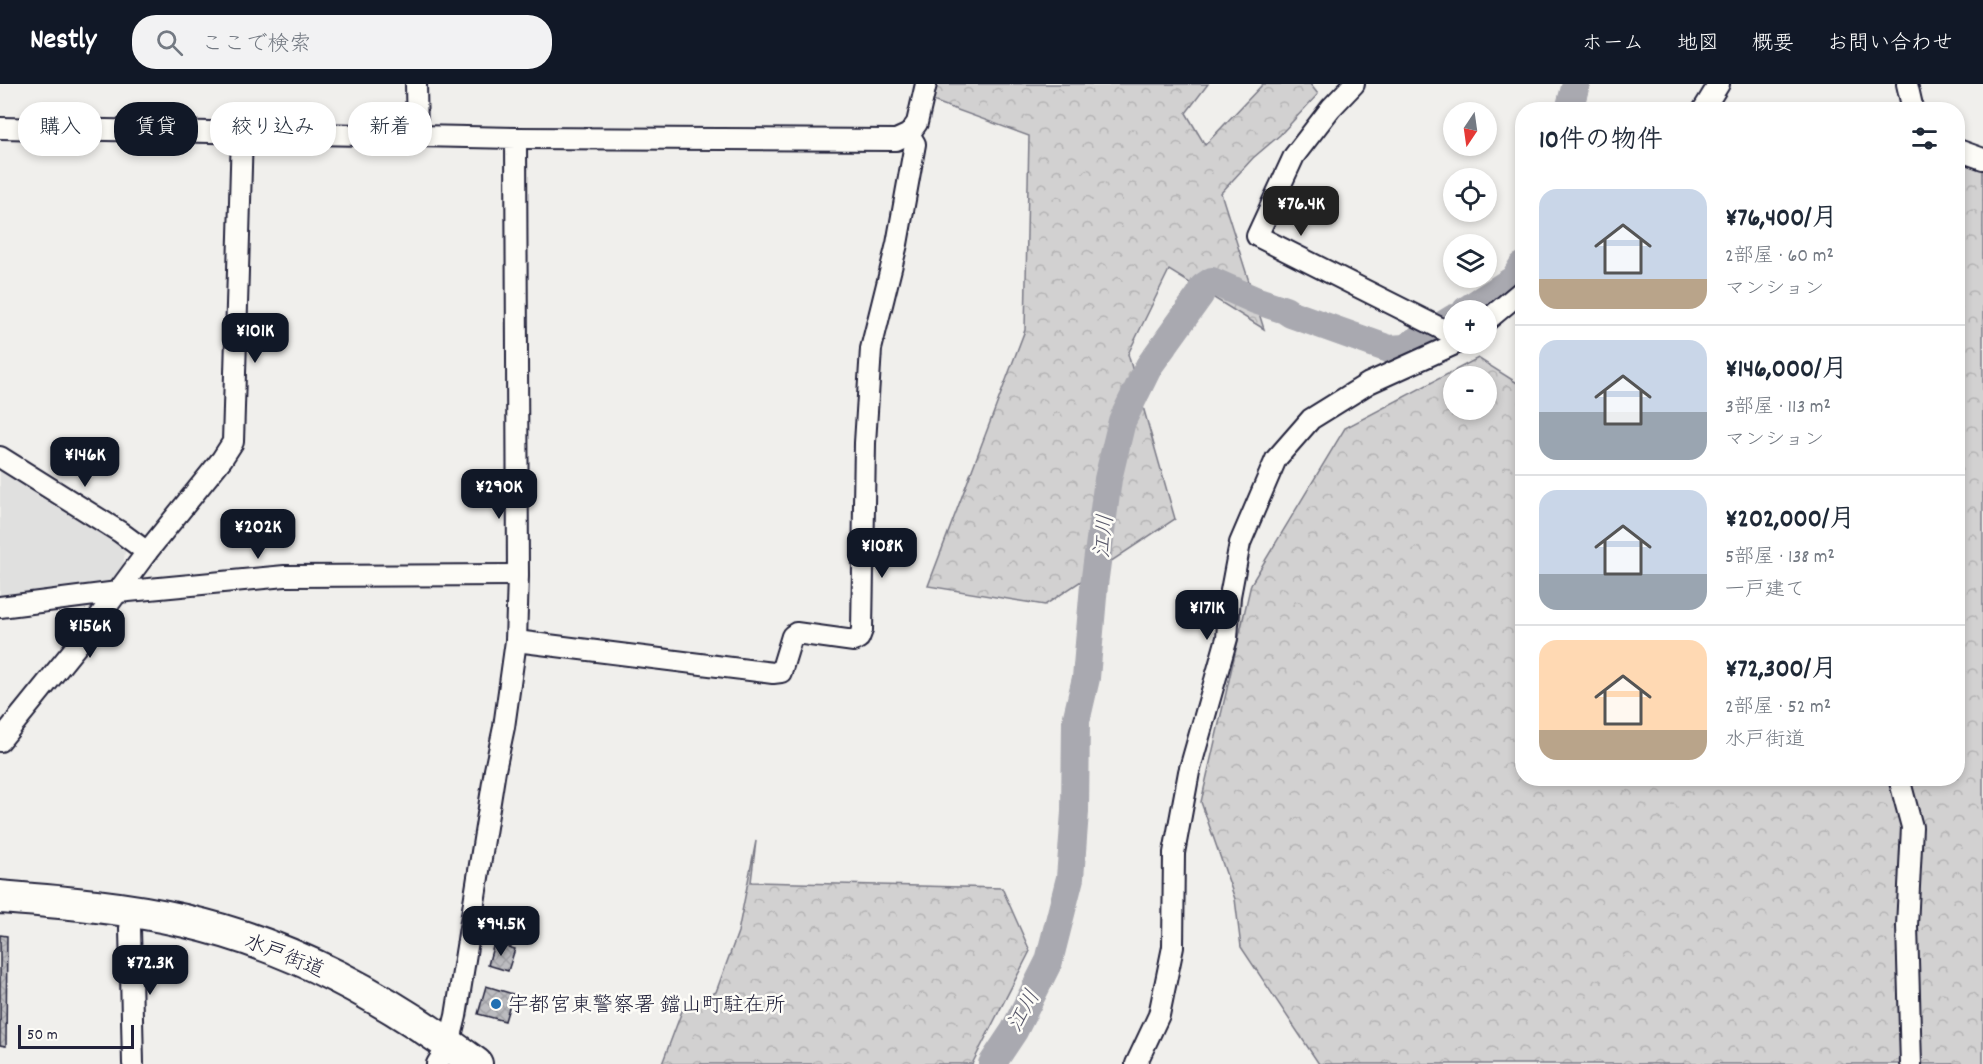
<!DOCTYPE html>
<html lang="ja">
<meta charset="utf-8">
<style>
:root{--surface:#fff;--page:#f2f2f3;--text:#1f2937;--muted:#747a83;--line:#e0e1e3;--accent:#111827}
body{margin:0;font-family:Dekko,"Klee One",sans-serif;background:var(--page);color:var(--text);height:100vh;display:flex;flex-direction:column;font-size:22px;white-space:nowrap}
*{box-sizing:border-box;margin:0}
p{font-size:20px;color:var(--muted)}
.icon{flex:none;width:33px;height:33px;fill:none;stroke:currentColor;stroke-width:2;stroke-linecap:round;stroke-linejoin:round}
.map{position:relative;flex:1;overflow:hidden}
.panel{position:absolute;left:1515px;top:18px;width:450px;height:684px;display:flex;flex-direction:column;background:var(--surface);border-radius:24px;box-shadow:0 3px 9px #0003}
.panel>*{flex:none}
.guide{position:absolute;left:18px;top:18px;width:570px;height:54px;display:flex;gap:12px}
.needle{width:39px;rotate:193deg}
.tools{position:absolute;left:1443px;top:18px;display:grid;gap:12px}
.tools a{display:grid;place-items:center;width:54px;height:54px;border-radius:50%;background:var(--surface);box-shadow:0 3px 9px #0003;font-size:30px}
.scale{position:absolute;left:18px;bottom:15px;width:116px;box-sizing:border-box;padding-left:6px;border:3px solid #22223b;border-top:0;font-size:16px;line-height:21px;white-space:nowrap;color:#22223b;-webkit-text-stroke:4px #fdfcf7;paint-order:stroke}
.price{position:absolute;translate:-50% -51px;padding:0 14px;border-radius:12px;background:var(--accent);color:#fff;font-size:20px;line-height:39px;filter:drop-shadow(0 2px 3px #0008)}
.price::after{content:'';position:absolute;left:50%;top:36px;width:18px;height:14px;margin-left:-9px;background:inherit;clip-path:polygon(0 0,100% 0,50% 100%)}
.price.current{background:#222;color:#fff}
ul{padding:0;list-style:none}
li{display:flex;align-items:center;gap:18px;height:150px;padding:0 24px}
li+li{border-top:2px solid var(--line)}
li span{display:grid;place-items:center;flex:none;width:168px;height:120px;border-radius:18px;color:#555}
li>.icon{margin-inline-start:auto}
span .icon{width:72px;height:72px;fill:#fffc;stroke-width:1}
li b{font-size:26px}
h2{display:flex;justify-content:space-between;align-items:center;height:72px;padding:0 24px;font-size:26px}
.pill{padding:0 21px;border-radius:24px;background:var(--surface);box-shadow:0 3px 9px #0003;font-size:21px;line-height:54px}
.pill.current{background:var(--accent);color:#fff}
header{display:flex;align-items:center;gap:36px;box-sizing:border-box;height:84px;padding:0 30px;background:var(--accent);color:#fff}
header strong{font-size:28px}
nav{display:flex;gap:33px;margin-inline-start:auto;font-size:21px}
.search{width:420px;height:54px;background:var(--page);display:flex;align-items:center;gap:15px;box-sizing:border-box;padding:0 21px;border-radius:24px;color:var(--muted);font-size:22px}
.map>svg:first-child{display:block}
.built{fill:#e0e0df}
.forest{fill:url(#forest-crowns);stroke:#7a7a86;stroke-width:1.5;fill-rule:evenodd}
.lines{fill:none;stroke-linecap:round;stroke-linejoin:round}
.river{stroke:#a9a9b0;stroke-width:28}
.building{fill:url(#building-cross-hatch);stroke:#22223b;stroke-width:1.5}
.minor-casing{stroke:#22223b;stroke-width:24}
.trunk-casing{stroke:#22223b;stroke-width:36}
.minor{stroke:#fdfcf7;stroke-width:20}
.trunk{stroke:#fdfcf7;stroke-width:32}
.poi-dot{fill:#1f6fb2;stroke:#fdfcf7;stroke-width:2}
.labels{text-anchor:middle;stroke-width:5;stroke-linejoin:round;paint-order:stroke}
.street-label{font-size:21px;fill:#22223b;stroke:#fdfcf7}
.poi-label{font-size:21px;fill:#22223b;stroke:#fdfcf7;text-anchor:start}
.water-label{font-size:22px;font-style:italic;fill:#58586a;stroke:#fdfcf7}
</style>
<header>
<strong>Nestly</strong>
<div class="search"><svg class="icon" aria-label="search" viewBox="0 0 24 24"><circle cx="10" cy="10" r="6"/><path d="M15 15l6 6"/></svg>ここで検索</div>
<nav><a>ホーム</a><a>地図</a><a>概要</a><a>お問い合わせ</a></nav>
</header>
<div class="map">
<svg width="1983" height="980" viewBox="0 0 1983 980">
<defs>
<pattern id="forest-crowns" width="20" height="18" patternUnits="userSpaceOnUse" patternTransform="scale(1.5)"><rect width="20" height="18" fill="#d2d1d1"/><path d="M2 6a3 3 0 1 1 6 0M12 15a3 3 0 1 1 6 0" fill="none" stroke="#b4b3b4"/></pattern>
<pattern id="building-cross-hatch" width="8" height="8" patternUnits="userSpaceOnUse" patternTransform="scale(1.5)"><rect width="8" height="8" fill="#bcbcc0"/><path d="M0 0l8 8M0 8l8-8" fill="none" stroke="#a1a1a6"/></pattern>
</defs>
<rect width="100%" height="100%" fill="#f0efec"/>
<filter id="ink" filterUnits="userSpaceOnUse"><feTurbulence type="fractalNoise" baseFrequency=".0167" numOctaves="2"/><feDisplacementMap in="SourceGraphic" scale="12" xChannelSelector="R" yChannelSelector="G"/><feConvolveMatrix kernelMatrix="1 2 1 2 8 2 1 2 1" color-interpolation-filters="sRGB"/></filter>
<g filter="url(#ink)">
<polygon class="built" points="0,380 117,454 125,467 123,484 106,506 0,514"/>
<g class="forest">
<polygon points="934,0 1208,0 1186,29 1205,61 1263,0 1310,0 1318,10 1280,51 1253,74 1221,109 1264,245 1169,186 1128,270 1175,435 1045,521 928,502 1025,246 1029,52 930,16"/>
<path d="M1958 56 1983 66V980H1319L1241 863 1235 815 1201 718 1251 500 1345 344 1478 274 1522 302V694H1958ZM1454 292H1486V326H1454Z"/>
<polygon points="756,757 751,798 1002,804 1030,867 972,980 662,980 682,927 716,908 738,848"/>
</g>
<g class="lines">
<g class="river">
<polyline points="1569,26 1576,0"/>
<polyline points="1466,226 1514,195 1522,182"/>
<polyline points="992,980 1014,947 1049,877 1070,794 1075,728 1076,637 1086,594 1094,501 1108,395 1122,337 1149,282 1200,211 1203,203 1212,197 1255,216 1285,226 1291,230 1389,265 1405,264 1454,234"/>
</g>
</g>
<g class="building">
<polygon points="0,851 7,852 6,962 0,961"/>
<polygon points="494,859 515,865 508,887 488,881"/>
<polygon points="486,902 513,910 505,937 478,930"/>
</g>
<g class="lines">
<g class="minor-casing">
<g id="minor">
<polyline points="416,0 417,52 516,54 518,491 516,557 504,643 495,686 456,932 449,960 437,980"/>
<polyline points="1354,0 1331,24 1294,72 1257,152 1454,251"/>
<polyline points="1907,0 1913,26"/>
<polyline points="1703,26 1719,0"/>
<polyline points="0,44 417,52"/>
<polyline points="516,54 896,56 909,50 917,39 926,0"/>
<polyline points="1958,66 1983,75"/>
<polyline points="1486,237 1522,207"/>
<polyline points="0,373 120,448 147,468"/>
<polyline points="0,523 118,508 285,492 518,491"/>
<polyline points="516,557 773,589 781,588 792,552 796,549 854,557 859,554 862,546 865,359 871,265 897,160 915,60 909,50"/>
<polyline points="0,657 88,548 147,468 222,375 233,358 242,49"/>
<polyline points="1899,694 1912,743 1907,842 1911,980"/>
<polyline points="130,844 133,980"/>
<polyline points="1136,980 1159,931 1173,863 1174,769 1189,688 1227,554 1230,512 1240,459 1276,375 1311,335 1369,299 1455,260"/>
</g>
</g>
<g class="trunk-casing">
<path id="trunk" d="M0 813C61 818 125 823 185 837 292 861 388 915 476 980"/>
</g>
<use href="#minor" class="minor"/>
<use href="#trunk" class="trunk"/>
</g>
</g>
<circle class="poi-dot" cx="496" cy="920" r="6"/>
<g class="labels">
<g class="street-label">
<text transform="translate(285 871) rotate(22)" y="7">水戸街道</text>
</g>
<g class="poi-label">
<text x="508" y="927">宇都宮東警察署 鐺山町駐在所</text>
</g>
<g class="water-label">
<text transform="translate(1102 452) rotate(-84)" y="8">江川</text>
<text transform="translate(1022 926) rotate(-61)" y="8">江川</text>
</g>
</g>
</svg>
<div class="tools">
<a><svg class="needle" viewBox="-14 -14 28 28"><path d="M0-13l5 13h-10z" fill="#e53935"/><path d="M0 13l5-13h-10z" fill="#747a83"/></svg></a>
<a><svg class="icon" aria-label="locate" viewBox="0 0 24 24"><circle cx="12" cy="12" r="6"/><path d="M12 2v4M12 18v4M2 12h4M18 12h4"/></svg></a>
<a><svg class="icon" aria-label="layers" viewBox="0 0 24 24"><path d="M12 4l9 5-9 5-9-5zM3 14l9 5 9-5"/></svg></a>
<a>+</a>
<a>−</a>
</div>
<div class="scale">50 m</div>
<b class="price current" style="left:1301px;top:153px">¥76.4K</b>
<b class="price" style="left:255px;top:280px">¥101K</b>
<b class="price" style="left:85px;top:404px">¥146K</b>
<b class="price" style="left:499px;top:436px">¥290K</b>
<b class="price" style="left:258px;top:476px">¥202K</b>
<b class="price" style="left:882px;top:495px">¥108K</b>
<b class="price" style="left:1207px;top:557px">¥171K</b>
<b class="price" style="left:90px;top:575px">¥156K</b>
<b class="price" style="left:501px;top:873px">¥94.5K</b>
<b class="price" style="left:150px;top:912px">¥72.3K</b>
<div class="guide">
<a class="pill">購入</a>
<a class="pill current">賃貸</a>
<a class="pill">絞り込み</a>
<a class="pill">新着</a>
</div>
<section class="panel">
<h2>10件の物件<svg class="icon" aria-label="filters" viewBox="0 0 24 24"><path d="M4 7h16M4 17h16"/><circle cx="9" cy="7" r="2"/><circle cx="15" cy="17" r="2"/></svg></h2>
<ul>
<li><span style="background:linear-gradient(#c9d6e8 75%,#b9a48a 0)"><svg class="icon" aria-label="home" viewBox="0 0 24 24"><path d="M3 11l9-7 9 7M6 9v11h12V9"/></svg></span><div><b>¥76,400/月</b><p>2部屋 · 60 m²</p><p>マンション</p></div></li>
<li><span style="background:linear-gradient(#c9d6e8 60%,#9aa5b1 0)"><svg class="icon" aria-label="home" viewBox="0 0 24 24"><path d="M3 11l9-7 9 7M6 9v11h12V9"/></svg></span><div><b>¥146,000/月</b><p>3部屋 · 113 m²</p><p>マンション</p></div></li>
<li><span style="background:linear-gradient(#c9d6e8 70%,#9aa5b1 0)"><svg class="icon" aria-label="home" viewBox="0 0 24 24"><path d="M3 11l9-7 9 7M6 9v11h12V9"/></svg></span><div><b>¥202,000/月</b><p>5部屋 · 138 m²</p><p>一戸建て</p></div></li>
<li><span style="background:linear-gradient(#ffd9b3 75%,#b9a48a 0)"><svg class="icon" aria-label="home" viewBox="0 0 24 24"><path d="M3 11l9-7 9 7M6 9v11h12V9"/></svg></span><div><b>¥72,300/月</b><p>2部屋 · 52 m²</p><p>水戸街道</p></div></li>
</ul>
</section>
</div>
